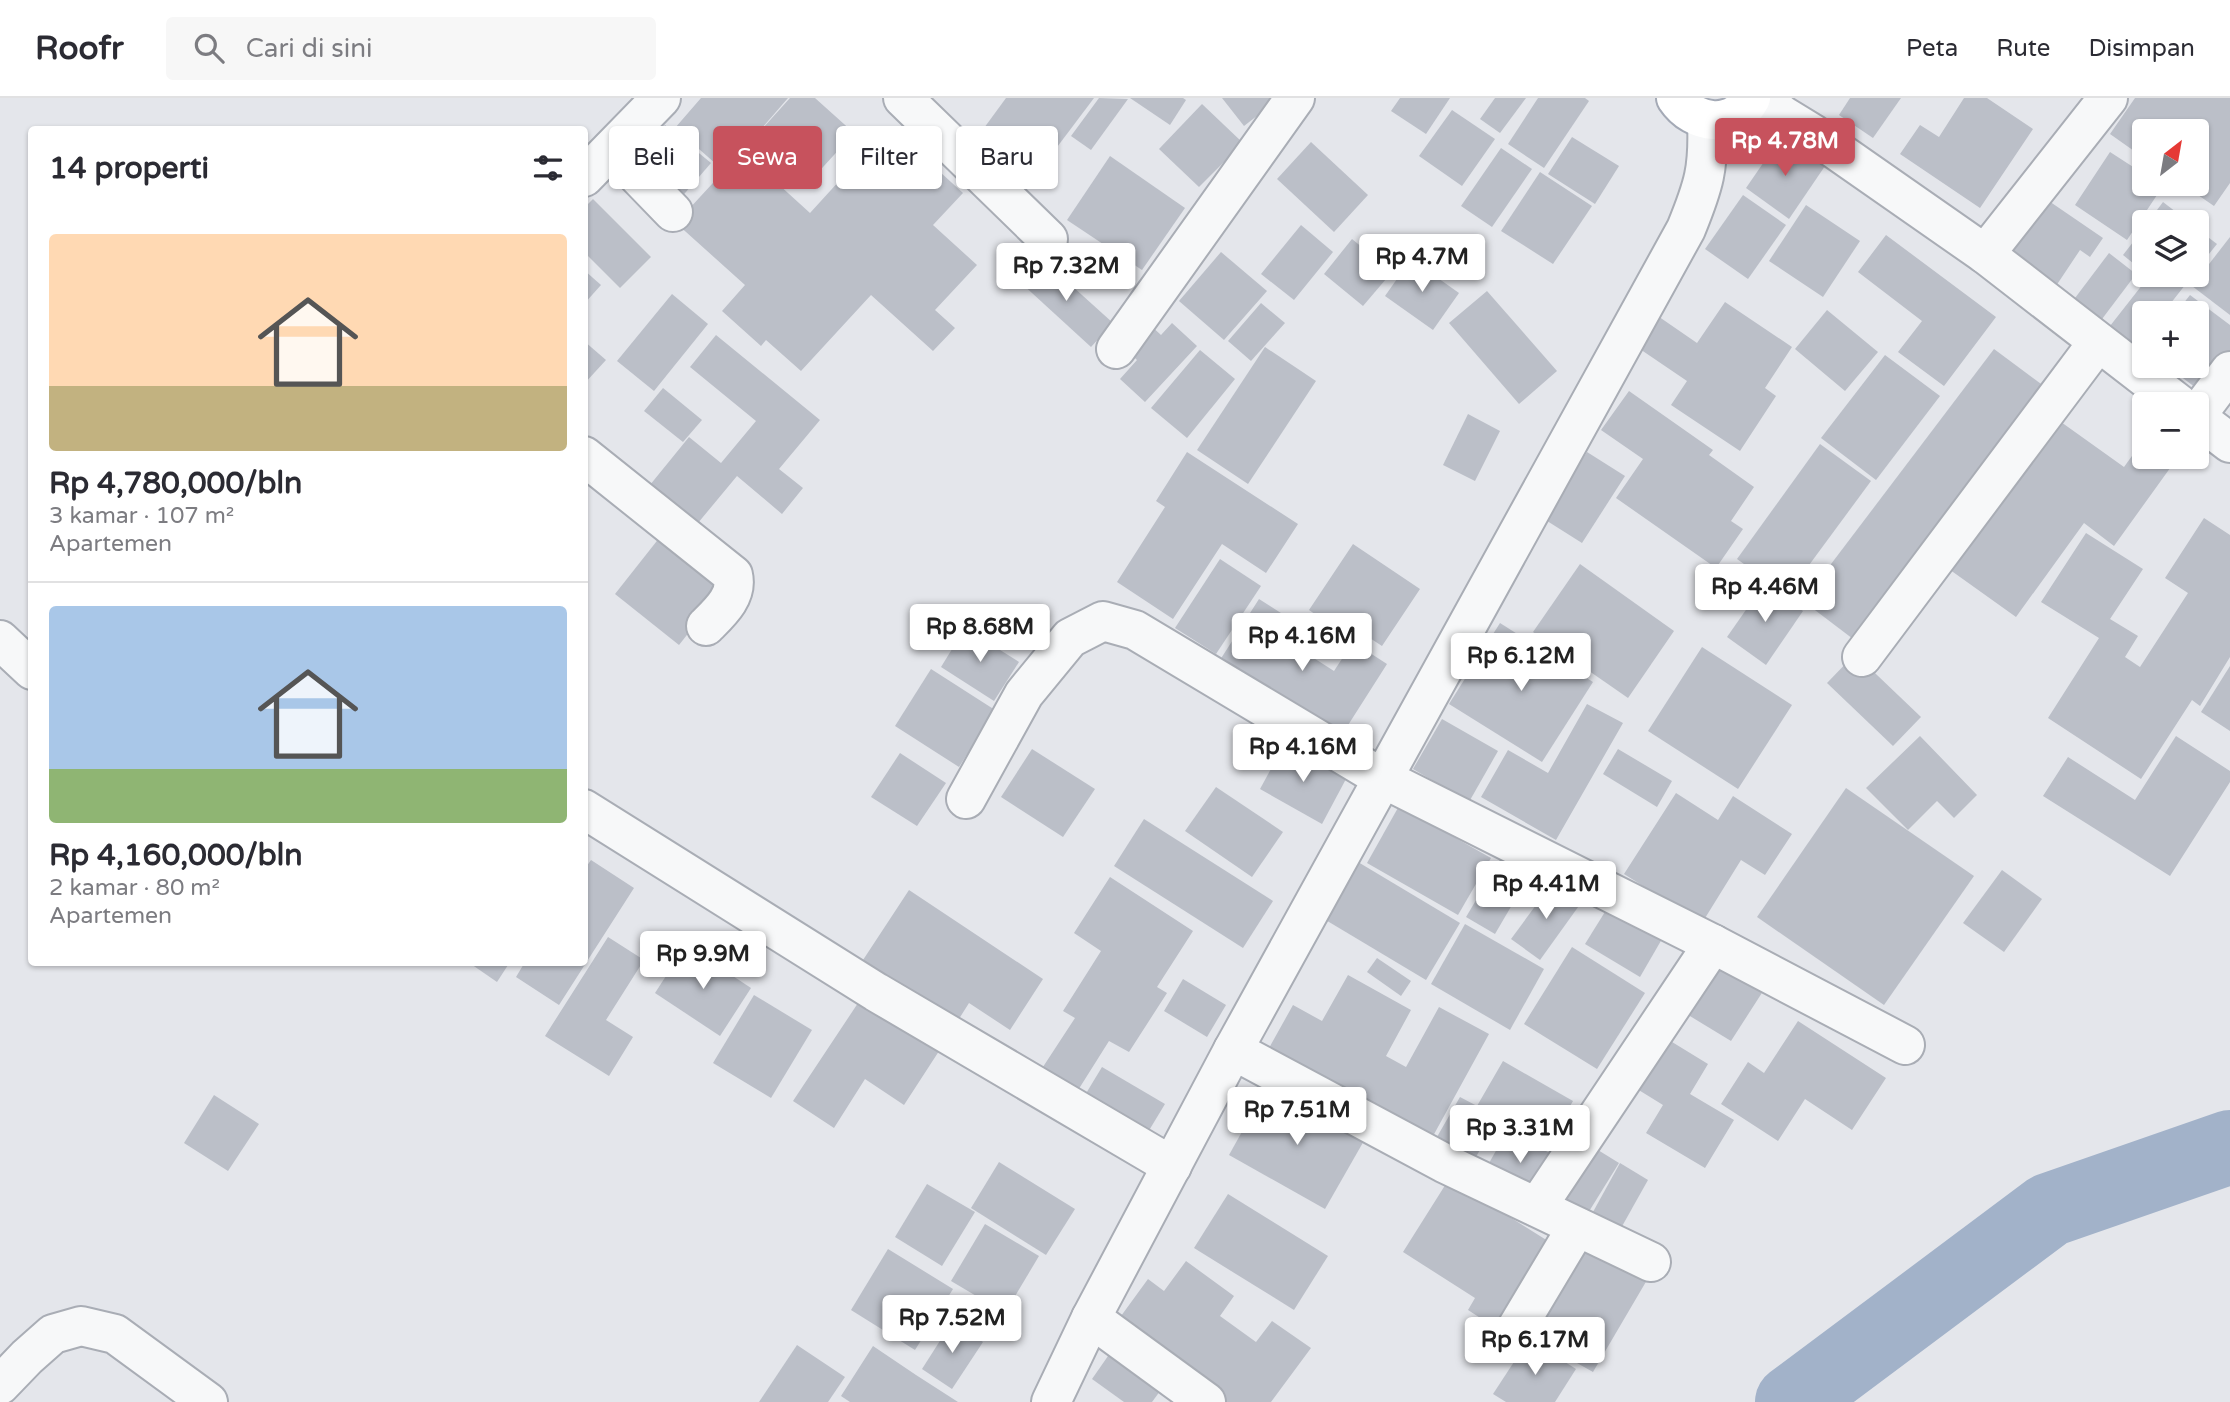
<!DOCTYPE html>
<html lang="id">
<meta charset="utf-8">
<style>
:root{--surface:#fff;--page:#f7f7f7;--text:#2b2b33;--muted:#7c7c81;--line:#e1e1e2;--accent:#c7525d}
body{margin:0;font-family:"Varela Round",sans-serif;background:var(--page);color:var(--text);height:100vh;display:flex;flex-direction:column;font-size:26px;white-space:nowrap}
*{box-sizing:border-box;margin:0}
p{font-size:23px;color:var(--muted)}
.icon{flex:none;width:38px;height:38px;fill:none;stroke:currentColor;stroke-width:2;stroke-linecap:round;stroke-linejoin:round}
.map{position:relative;flex:1;overflow:hidden}
.side{position:absolute;left:28px;top:28px;width:560px;height:840px;display:flex;flex-direction:column;background:var(--surface);border-radius:7px;box-shadow:0 2px 5px #0004}
.side>*{flex:none}
.hud{position:absolute;left:609px;top:28px;width:665px;height:63px;display:flex;gap:14px}
.needle{width:46px;rotate:31deg}
.tools{position:absolute;left:2132px;top:21px;display:grid;gap:14px}
.tools a{display:grid;place-items:center;width:77px;height:77px;border-radius:7px;background:var(--surface);box-shadow:0 2px 5px #0004;font-size:35px}
.price{position:absolute;translate:-50% -60px;padding:0 16px;border-radius:7px;background:#fff;color:#222;font-size:23px;line-height:46px;filter:drop-shadow(0 2px 4px #0008)}
.price::after{content:'';position:absolute;left:50%;top:42px;width:21px;height:16px;margin-left:-10px;background:inherit;clip-path:polygon(0 0,100% 0,50% 100%)}
.price.active{background:var(--accent);color:#fff}
ul{padding:0;list-style:none}
li{display:grid;align-content:center;gap:14px;height:371px;padding:0 21px}
li+li{border-top:2px solid var(--line)}
li span{display:grid;place-items:center;height:217px;border-radius:7px;color:#555}
li>.icon{margin-inline-start:auto}
span .icon{width:126px;height:126px;fill:#fffc;stroke-width:1}
li b{font-size:30px}
h2{display:flex;justify-content:space-between;align-items:center;height:84px;padding:0 21px;font-size:30px}
.tag{padding:0 24px;border-radius:7px;background:var(--surface);box-shadow:0 2px 5px #0004;font-size:24px;line-height:63px}
.tag.active{background:var(--accent);color:#fff}
header{display:flex;align-items:center;gap:42px;box-sizing:border-box;height:98px;padding:0 35px;background:var(--surface);border-bottom:2px solid var(--line)}
header strong{font-size:33px}
nav{display:flex;gap:38px;margin-inline-start:auto;font-size:24px}
.search{width:490px;height:63px;background:var(--page);display:flex;align-items:center;gap:18px;box-sizing:border-box;padding:0 24px;border-radius:7px;color:var(--muted);font-size:26px}
.map>svg:first-child{display:block}
.lines{fill:none;stroke-linecap:round;stroke-linejoin:round}
.river{stroke:#a2b2c9;stroke-width:74}
.building{fill:#bbbfc8}
.minor-casing{stroke:#a9adb5;stroke-width:42}
.major-casing{stroke:#a4aab6;stroke-width:42}
.minor{stroke:#f7f8f9;stroke-width:38}
.major{stroke:#fff;stroke-width:38}
</style>
<header>
<strong>Roofr</strong>
<div class="search"><svg class="icon" aria-label="search" viewBox="0 0 24 24"><circle cx="10" cy="10" r="6"/><path d="M15 15l6 6"/></svg>Cari di sini</div>
<nav><a>Peta</a><a>Rute</a><a>Disimpan</a></nav>
</header>
<div class="map">
<svg width="2230" height="1304" viewBox="0 0 2230 1304">
<rect width="100%" height="100%" fill="#e4e6eb"/>
<g class="lines">
<polyline class="river" points="1792,1304 2049,1112 2230,1049"/>
</g>
<g class="building">
<polygon points="701,0 788,0 743,52 790,0 815,0 854,35 803,91 785,76 777,85 810,115 872,47 911,82 928,63 963,95 933,127 977,167 935,212 955,230 933,253 871,197 801,273 766,242 761,248 722,213 745,187 676,125 724,73 675,30"/>
<polygon points="1006,0 1094,0 1021,97 965,56"/>
<polygon points="1099,0 1128,1 1091,52 1071,38"/>
<polygon points="1130,0 1183,0 1186,2 1170,27"/>
<polygon points="1222,0 1280,0 1244,28"/>
<polygon points="1400,0 1450,0 1426,36 1391,13"/>
<polygon points="1495,0 1526,0 1500,35 1480,21"/>
<polygon points="1538,0 1585,0 1589,3 1544,70 1508,46"/>
<polygon points="1850,0 1901,0 1873,40 1839,17"/>
<polygon points="1964,0 1987,0 2033,31 1980,110 1900,56 1920,27 1939,39"/>
<polygon points="2135,0 2230,0 2230,85 2214,108 2182,86 2196,86 2196,33 2144,33 2144,60 2110,36"/>
<polygon points="1202,6 1243,45 1199,89 1159,51"/>
<polygon points="1452,12 1495,41 1462,88 1419,58"/>
<polygon points="665,27 711,65 679,102 634,63"/>
<polygon points="1572,39 1619,68 1595,106 1548,76"/>
<polygon points="1781,39 1825,68 1789,121 1746,90"/>
<polygon points="1311,44 1368,97 1334,134 1277,81"/>
<polygon points="1501,50 1532,71 1492,129 1461,108"/>
<polygon points="2110,54 2144,76 2144,86 2159,86 2163,88 2127,142 2075,107"/>
<polygon points="1110,58 1185,110 1142,172 1067,122"/>
<polygon points="1540,74 1592,108 1553,166 1501,133"/>
<polygon points="1743,97 1786,127 1748,181 1705,151"/>
<polygon points="2043,99 2103,140 2090,159 2080,152 2056,188 2005,155"/>
<polygon points="593,101 651,159 620,190 584,154 584,110"/>
<polygon points="2163,104 2189,124 2148,124"/>
<polygon points="1806,107 1860,143 1823,199 1769,163"/>
<polygon points="1301,127 1333,154 1294,202 1261,176"/>
<polygon points="2144,130 2144,174 2123,157"/>
<polygon points="2196,130 2217,146 2196,172"/>
<polygon points="1886,137 1996,219 1944,288 1898,254 1922,223 1858,174"/>
<polygon points="2230,139 2230,217 2192,188"/>
<polygon points="1352,141 1392,174 1363,208 1324,176"/>
<polygon points="1221,154 1267,193 1224,242 1179,203"/>
<polygon points="2109,155 2136,176 2096,229 2069,208"/>
<polygon points="1041,160 1113,225 1091,249 1020,184"/>
<polygon points="1411,161 1459,195 1433,232 1385,198"/>
<polygon points="584,172 601,187 584,206"/>
<polygon points="2150,177 2193,177 2163,215 2144,215 2144,240 2137,248 2110,228"/>
<polygon points="1487,193 1557,273 1519,306 1449,225"/>
<polygon points="672,196 708,226 654,293 617,263"/>
<polygon points="2190,197 2230,227 2230,261 2204,296 2167,268 2196,268 2196,215 2176,215"/>
<polygon points="1725,204 1792,249 1765,290 1776,298 1740,353 1671,307 1687,283 1631,245 1652,214 1697,245"/>
<polygon points="1261,205 1285,225 1251,263 1228,243"/>
<polygon points="1827,212 1878,254 1845,293 1795,251"/>
<polygon points="1172,225 1197,248 1145,304 1120,281 1137,262 1126,251 1149,226 1161,237"/>
<polygon points="716,237 820,322 779,371 803,390 782,416 737,378 688,437 641,398 689,339 721,365 756,323 690,269"/>
<polygon points="584,243 606,262 584,286"/>
<polygon points="1265,249 1316,283 1248,386 1197,352"/>
<polygon points="1994,251 2052,294 1861,547 1803,503"/>
<polygon points="1200,252 1235,281 1187,340 1151,310"/>
<polygon points="1885,257 1940,298 1876,382 1821,340"/>
<polygon points="663,290 702,322 683,344 644,313"/>
<polygon points="1629,293 1713,352 1709,357 1754,389 1731,423 1743,431 1716,470 1616,400 1643,361 1601,332"/>
<polygon points="1468,316 1500,333 1475,383 1443,367"/>
<polygon points="2061,324 2124,369 2142,344 2144,359 2162,359 2173,366 2114,448 2084,425 2016,519 1946,469 2020,367 2026,372"/>
<polygon points="1820,346 1871,383 1787,497 1737,461"/>
<polygon points="1187,354 1298,426 1266,475 1222,446 1173,521 1117,484 1165,409 1156,403"/>
<polygon points="1587,354 1625,378 1582,445 1544,421"/>
<polygon points="2204,420 2230,437 2230,559 2200,608 2192,602 2141,681 2048,620 2099,540 2041,504 2086,435 2143,471 2110,521 2138,538 2125,559 2140,569 2188,495 2165,480"/>
<polygon points="660,439 724,490 679,547 615,496"/>
<polygon points="1353,446 1420,491 1382,548 1347,525 1341,534 1309,512"/>
<polygon points="1220,461 1261,488 1216,556 1175,530"/>
<polygon points="1580,466 1674,533 1628,600 1533,534"/>
<polygon points="1764,486 1803,513 1766,567 1727,539"/>
<polygon points="1259,501 1295,524 1284,541 1334,573 1353,544 1387,566 1336,646 1220,562"/>
<polygon points="1500,525 1593,584 1542,664 1449,606"/>
<polygon points="965,530 1019,564 994,603 941,569"/>
<polygon points="1702,549 1792,607 1738,691 1648,633"/>
<polygon points="1855,556 1921,619 1893,648 1827,585"/>
<polygon points="2230,568 2230,633 2201,614"/>
<polygon points="931,571 995,612 959,669 895,628"/>
<polygon points="1587,606 1623,625 1556,742 1481,699 1508,652 1548,675"/>
<polygon points="1442,621 1498,653 1469,704 1413,671"/>
<polygon points="1920,638 1977,697 1954,720 1937,703 1908,732 1866,690"/>
<polygon points="2176,638 2230,673 2230,684 2170,778 2043,698 2068,659 2135,702"/>
<polygon points="1284,647 1346,681 1322,726 1260,691"/>
<polygon points="1032,651 1095,691 1063,739 1001,699"/>
<polygon points="1618,651 1672,683 1657,709 1603,676"/>
<polygon points="900,655 946,685 917,728 871,699"/>
<polygon points="1216,689 1283,734 1252,779 1185,733"/>
<polygon points="1846,690 1974,778 1884,907 1757,819"/>
<polygon points="1676,695 1718,722 1733,698 1792,736 1765,777 1741,762 1702,825 1624,776"/>
<polygon points="1399,708 1491,760 1458,817 1367,765"/>
<polygon points="1144,721 1273,803 1243,850 1114,768"/>
<polygon points="1507,750 1536,766 1495,836 1466,819"/>
<polygon points="591,762 634,790 559,907 516,879 525,864 584,864 584,772"/>
<polygon points="1358,764 1460,825 1426,882 1324,821"/>
<polygon points="2002,772 2042,801 2004,854 1963,825"/>
<polygon points="1110,779 1193,833 1157,889 1167,895 1129,954 1109,943 1075,997 1039,975 1075,920 1063,913 1101,853 1074,835"/>
<polygon points="1553,784 1581,805 1540,862 1511,841"/>
<polygon points="909,792 1043,881 1010,932 969,905 957,924 863,862"/>
<polygon points="1608,809 1662,841 1640,879 1585,846"/>
<polygon points="1465,826 1544,871 1510,932 1431,886"/>
<polygon points="608,839 644,862 606,922 633,939 609,978 545,938"/>
<polygon points="686,847 751,890 720,938 655,895"/>
<polygon points="1572,849 1645,895 1597,971 1524,926"/>
<polygon points="1715,854 1767,887 1731,943 1680,912"/>
<polygon points="1377,860 1411,883 1401,898 1367,874"/>
<polygon points="468,864 510,864 497,884"/>
<polygon points="1348,877 1411,912 1386,958 1406,969 1439,909 1489,936 1427,1049 1264,959 1293,907 1322,923"/>
<polygon points="1183,881 1226,907 1207,939 1164,913"/>
<polygon points="754,897 812,932 771,1000 713,965"/>
<polygon points="862,899 941,950 904,1007 865,981 834,1030 793,1003"/>
<polygon points="1798,923 1886,980 1852,1032 1805,1001 1778,1043 1721,1006 1748,964 1764,975"/>
<polygon points="1659,936 1708,966 1690,996 1734,1022 1705,1070 1646,1035 1663,1007 1629,986"/>
<polygon points="1503,963 1573,1003 1547,1048 1498,1020 1468,1073 1430,1051 1460,999 1477,1008"/>
<polygon points="1102,969 1165,1006 1142,1044 1079,1007"/>
<polygon points="1268,987 1365,1041 1325,1111 1229,1057"/>
<polygon points="214,997 259,1026 228,1073 184,1045"/>
<polygon points="1508,1031 1558,1060 1533,1103 1483,1076"/>
<polygon points="1585,1044 1619,1065 1580,1128 1546,1108"/>
<polygon points="999,1064 1075,1111 1046,1157 971,1110"/>
<polygon points="1620,1065 1648,1082 1616,1139 1588,1123"/>
<polygon points="1449,1081 1556,1148 1502,1234 1468,1212 1475,1200 1403,1154"/>
<polygon points="927,1086 975,1114 942,1168 895,1139"/>
<polygon points="1228,1096 1328,1158 1294,1212 1194,1150"/>
<polygon points="985,1126 1039,1158 1005,1215 951,1183"/>
<polygon points="1588,1148 1647,1182 1593,1274 1522,1234 1558,1173 1570,1179"/>
<polygon points="888,1151 953,1191 915,1252 851,1212"/>
<polygon points="1186,1163 1234,1198 1220,1218 1256,1244 1272,1223 1311,1250 1271,1304 1215,1304 1113,1229 1148,1181 1164,1193"/>
<polygon points="952,1224 983,1244 952,1291 922,1271"/>
<polygon points="1529,1241 1576,1271 1555,1304 1506,1304 1493,1296"/>
<polygon points="797,1247 845,1279 828,1304 759,1304"/>
<polygon points="873,1248 916,1277 958,1304 850,1304 841,1298"/>
<polygon points="1115,1248 1166,1285 1152,1304 1124,1304 1092,1281"/>
</g>
<g class="lines">
<g class="minor-casing">
<g id="minor">
<polyline points="903,0 1048,141"/>
<polyline points="1762,0 1782,17 1813,36 1985,156 2179,306"/>
<polyline points="612,51 673,114"/>
<polyline points="584,79 661,0"/>
<polyline points="1985,156 2108,0"/>
<polyline points="1116,251 1295,0"/>
<polyline points="2196,318 2230,273"/>
<polyline points="2196,319 2230,345"/>
<path d="M584 358 733 477C738 498 720 514 706 528"/>
<polyline points="0,542 32,572"/>
<polyline points="1862,559 2098,244"/>
<polyline points="966,701 1024,596 1070,540 1103,523 1135,532 1382,680 1713,846 1905,947"/>
<polyline points="584,711 876,894 1172,1068"/>
<polyline points="1233,952 1444,1065 1651,1164"/>
<polyline points="1537,1109 1713,846"/>
<polyline points="1091,1220 1206,1304"/>
<polyline points="1510,1241 1577,1129"/>
<polyline points="0,1287 27,1259 53,1236 81,1228 115,1236 208,1304"/>
<path d="M1051 1304 1091 1220 1233 952 1686 131C1704 87 1709 70 1707 23"/>
</g>
</g>
<g class="major-casing">
<path id="major" d="M1676 0C1694 27 1734 32 1751 0"/>
</g>
<use href="#minor" class="minor"/>
<use href="#major" class="major"/>
</g>
</svg>
<div class="tools">
<a><svg class="needle" viewBox="-14 -14 28 28"><path d="M0-13l5 13h-10z" fill="#e53935"/><path d="M0 13l5-13h-10z" fill="#7c7c81"/></svg></a>
<a><svg class="icon" aria-label="layers" viewBox="0 0 24 24"><path d="M12 4l9 5-9 5-9-5zM3 14l9 5 9-5"/></svg></a>
<a>+</a>
<a>−</a>
</div>
<b class="price active" style="left:1785px;top:80px">Rp 4.78M</b>
<b class="price" style="left:1422px;top:196px">Rp 4.7M</b>
<b class="price" style="left:1066px;top:205px">Rp 7.32M</b>
<b class="price" style="left:1765px;top:526px">Rp 4.46M</b>
<b class="price" style="left:980px;top:566px">Rp 8.68M</b>
<b class="price" style="left:1302px;top:575px">Rp 4.16M</b>
<b class="price" style="left:1521px;top:595px">Rp 6.12M</b>
<b class="price" style="left:1303px;top:686px">Rp 4.16M</b>
<b class="price" style="left:1546px;top:823px">Rp 4.41M</b>
<b class="price" style="left:703px;top:893px">Rp 9.9M</b>
<b class="price" style="left:1297px;top:1049px">Rp 7.51M</b>
<b class="price" style="left:1520px;top:1067px">Rp 3.31M</b>
<b class="price" style="left:952px;top:1257px">Rp 7.52M</b>
<b class="price" style="left:1535px;top:1279px">Rp 6.17M</b>
<div class="hud">
<a class="tag">Beli</a>
<a class="tag active">Sewa</a>
<a class="tag">Filter</a>
<a class="tag">Baru</a>
</div>
<section class="side">
<h2>14 properti<svg class="icon" aria-label="filters" viewBox="0 0 24 24"><path d="M4 7h16M4 17h16"/><circle cx="9" cy="7" r="2"/><circle cx="15" cy="17" r="2"/></svg></h2>
<ul>
<li><span style="background:linear-gradient(#ffd9b3 70%,#c2b280 0)"><svg class="icon" aria-label="home" viewBox="0 0 24 24"><path d="M3 11l9-7 9 7M6 9v11h12V9"/></svg></span><div><b>Rp 4,780,000/bln</b><p>3 kamar · 107 m²</p><p>Apartemen</p></div></li>
<li><span style="background:linear-gradient(#a9c7e8 75%,#8fb573 0)"><svg class="icon" aria-label="home" viewBox="0 0 24 24"><path d="M3 11l9-7 9 7M6 9v11h12V9"/></svg></span><div><b>Rp 4,160,000/bln</b><p>2 kamar · 80 m²</p><p>Apartemen</p></div></li>
</ul>
</section>
</div>
